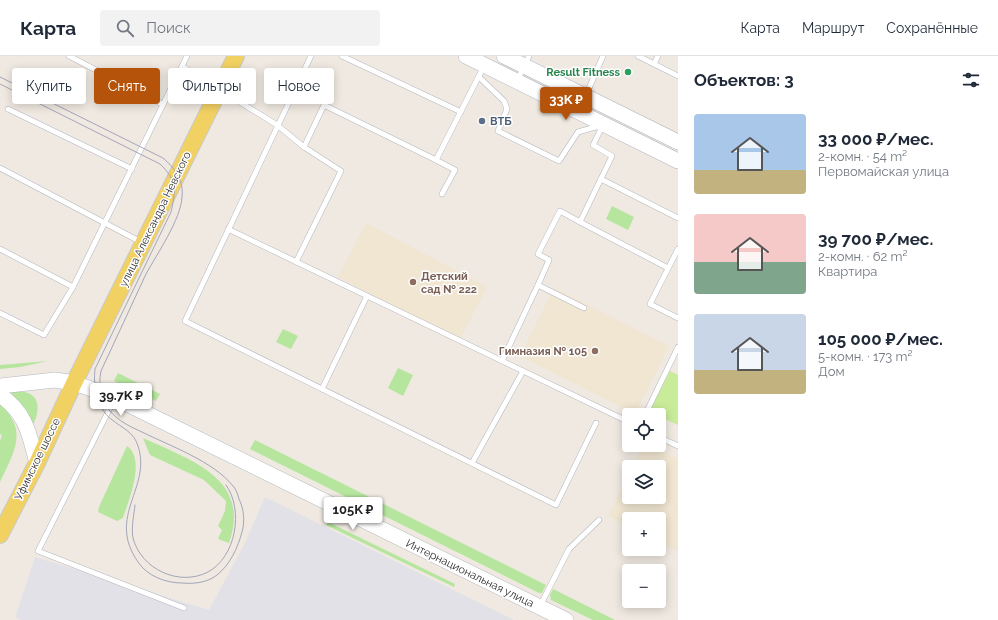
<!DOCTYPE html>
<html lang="ru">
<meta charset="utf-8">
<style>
:root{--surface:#fff;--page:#f2f2f3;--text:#1f2937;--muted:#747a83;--line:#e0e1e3;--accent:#b45309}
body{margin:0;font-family:Raleway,sans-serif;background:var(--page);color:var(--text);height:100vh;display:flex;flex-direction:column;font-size:15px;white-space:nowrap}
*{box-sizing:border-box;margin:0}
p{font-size:13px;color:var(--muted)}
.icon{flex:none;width:22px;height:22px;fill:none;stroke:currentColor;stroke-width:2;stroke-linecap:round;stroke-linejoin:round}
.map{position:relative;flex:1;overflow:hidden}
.side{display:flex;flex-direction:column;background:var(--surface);width:320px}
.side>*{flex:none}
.banner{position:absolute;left:12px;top:12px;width:380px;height:36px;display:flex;gap:8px}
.controls{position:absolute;left:622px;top:352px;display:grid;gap:8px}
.controls a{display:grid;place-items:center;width:44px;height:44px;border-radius:4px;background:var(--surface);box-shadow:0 2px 10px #0003;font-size:20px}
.price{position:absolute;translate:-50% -34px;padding:0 9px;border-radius:4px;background:#fff;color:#222;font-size:13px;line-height:26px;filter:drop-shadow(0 1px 2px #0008)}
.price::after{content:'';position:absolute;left:50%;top:24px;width:12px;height:9px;margin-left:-6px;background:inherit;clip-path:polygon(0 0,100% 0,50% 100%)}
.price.selected{background:var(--accent);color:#fff}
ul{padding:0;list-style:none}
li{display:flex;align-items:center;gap:12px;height:100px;padding:0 16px}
li span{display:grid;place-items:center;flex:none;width:112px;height:80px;border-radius:4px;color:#555}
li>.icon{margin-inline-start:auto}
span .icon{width:48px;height:48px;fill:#fffc;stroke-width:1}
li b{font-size:17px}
h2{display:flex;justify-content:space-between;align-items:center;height:48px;padding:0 16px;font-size:17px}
.tag{padding:0 14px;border-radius:4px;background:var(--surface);box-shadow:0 2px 10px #0003;font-size:14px;line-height:36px}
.tag.selected{background:var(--accent);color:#fff}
header{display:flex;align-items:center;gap:24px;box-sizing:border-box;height:56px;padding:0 20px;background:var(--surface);border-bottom:1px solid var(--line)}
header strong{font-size:19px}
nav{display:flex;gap:22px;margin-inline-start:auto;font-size:14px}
.search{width:280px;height:36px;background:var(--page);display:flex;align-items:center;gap:10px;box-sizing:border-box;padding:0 14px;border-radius:4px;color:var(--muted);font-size:15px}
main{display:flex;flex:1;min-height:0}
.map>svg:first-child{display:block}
.industrial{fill:#e3e1e8}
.education{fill:#f0e6d1}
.green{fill:#b6e59e}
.pitch{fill:#c9ec9a}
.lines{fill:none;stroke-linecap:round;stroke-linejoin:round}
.service-casing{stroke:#b4b7c1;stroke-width:6}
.secondary-casing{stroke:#b4b7c1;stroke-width:16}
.primary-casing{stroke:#c9c9c9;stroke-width:18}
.service{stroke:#fff;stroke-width:5}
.secondary{stroke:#fff;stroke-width:15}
.primary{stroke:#f2d163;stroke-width:16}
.tram{stroke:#a3a6b8;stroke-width:1}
.leisure-dot{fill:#2e9e5b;stroke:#fff;stroke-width:1.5}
.service-dot{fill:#5c6f8a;stroke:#fff;stroke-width:1.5}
.education-dot{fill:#8d6e63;stroke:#fff;stroke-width:1.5}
.labels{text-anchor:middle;stroke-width:3;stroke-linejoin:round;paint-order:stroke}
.leisure-label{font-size:11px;font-weight:bold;fill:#27864d;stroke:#fff;text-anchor:end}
.service-label{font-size:11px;font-weight:bold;fill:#4e5e75;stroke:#fff;text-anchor:start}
.street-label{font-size:11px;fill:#2e2e2e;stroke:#fff}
.education-label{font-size:11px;font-weight:bold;fill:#785e54;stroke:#fff;text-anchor:start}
</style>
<header>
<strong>Карта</strong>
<div class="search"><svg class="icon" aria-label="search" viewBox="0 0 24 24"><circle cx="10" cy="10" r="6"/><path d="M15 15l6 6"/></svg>Поиск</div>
<nav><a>Карта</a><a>Маршрут</a><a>Сохранённые</a></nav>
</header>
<main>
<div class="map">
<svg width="678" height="564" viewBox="0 0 678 564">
<rect width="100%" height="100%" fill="#efe9e1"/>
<polygon class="industrial" points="265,441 514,564 21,564 15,562 35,501 209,554 244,489"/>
<g class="education">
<polygon points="366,167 487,231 459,285 338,221"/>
<polygon points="554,232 669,290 635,358 520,300"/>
<polygon points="643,389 649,389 678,403 678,495 659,486 659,463 629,463 629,471 608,460 629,418 629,441 659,441 659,411 632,411"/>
</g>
<g class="green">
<polygon points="612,150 634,161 628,174 606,163"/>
<polygon points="283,273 298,280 291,293 276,286"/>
<polygon points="48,305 20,311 0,313 0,309"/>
<polygon points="398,312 413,319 403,340 388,332"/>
<polygon points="118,317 160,338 156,345 114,325"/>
<path d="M8 336C13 336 19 335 24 336 42 339 39 358 33 369Z"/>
<path d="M0 348C29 375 14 396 0 426V385L2 379 0 378Z"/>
<path d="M143 382C190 404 252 422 229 487L218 483 222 474 218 470 225 455 226 445 204 424 150 399Z"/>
<polygon points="255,384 546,529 542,537 539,537 250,393"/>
<path d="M127 390C146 403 129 443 123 462L117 465 98 456 99 451Z"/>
<polygon points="328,466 455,528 454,531 326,469"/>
<polygon points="553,533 615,564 593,564 551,544 550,539"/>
</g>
<polygon class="pitch" points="670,315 678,319 678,369 649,356"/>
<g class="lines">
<g class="service-casing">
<g id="service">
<polyline points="69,0 162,48"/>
<polyline points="311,0 185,265 556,449 596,367"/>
<polyline points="342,0 461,56"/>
<polyline points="638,0 678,20"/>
<polyline points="654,8 658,0"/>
<polyline points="183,11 277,69 304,91 324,49 436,104 484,10"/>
<polyline points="479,21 504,45 507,53 498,75 559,105 578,76 599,70"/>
<polyline points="517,25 529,0"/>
<polyline points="586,39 603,0"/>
<polyline points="8,53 132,113"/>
<polyline points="436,104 455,114 442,138"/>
<polyline points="0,112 141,186"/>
<polyline points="601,123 678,162"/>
<polyline points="580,166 668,212"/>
<polyline points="228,173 629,366"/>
<polyline points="0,193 73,231"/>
<polyline points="678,193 650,248 678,262"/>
<polyline points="296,206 341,115 304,91"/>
<polyline points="584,252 538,229 549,204 538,198 560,155 580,166 612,100 593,89 603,69"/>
<polyline points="0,257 44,279 73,231 187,0"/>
<polyline points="502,305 538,229"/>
<polyline points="322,333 367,240"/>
<polyline points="110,352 38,495 184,552"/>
<polyline points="645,359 678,291"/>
<polyline points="659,381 678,390"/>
<polyline points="472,407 523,315"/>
<polyline points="540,550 569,493 599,464"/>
</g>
</g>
<g class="secondary-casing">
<g id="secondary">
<polyline points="466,0 678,105"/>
<polyline points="504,0 678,86"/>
<polyline points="0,330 55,324 74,327 109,339 566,564"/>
<path d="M0 339C27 358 29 378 37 407"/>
</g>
</g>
<g class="primary-casing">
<polyline id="primary" points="0,479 37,407 74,327 236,0"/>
</g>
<use href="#service" class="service"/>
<use href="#secondary" class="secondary"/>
<use href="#primary" class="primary"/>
<g class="tram">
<path d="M0 21 163 102C175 112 184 125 182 141 181 163 157 198 146 218 131 250 116 283 101 315 98 329 101 344 110 355 118 365 131 371 142 376 170 390 213 405 233 430 236 433 238 439 239 443 244 453 245 466 242 476 238 491 230 509 217 519 207 527 193 528 182 527 166 527 147 520 138 506 106 460 152 432 138 390 134 376 122 372 111 363 97 352 93 330 95 313L171 156C176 135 177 124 160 108L0 28"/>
<path d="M135 449C134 459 131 472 133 482 141 513 179 531 208 516 236 501 244 454 226 429"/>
</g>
</g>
<circle class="leisure-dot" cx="628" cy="16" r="4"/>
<circle class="service-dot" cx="482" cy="65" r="4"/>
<g class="education-dot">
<circle cx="413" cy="226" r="4"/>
<circle cx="595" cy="295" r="4"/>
</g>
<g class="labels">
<g class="leisure-label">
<text x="620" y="20">Result Fitness</text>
</g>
<g class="service-label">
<text x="490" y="69">ВТБ</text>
</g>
<g class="street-label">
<text transform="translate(155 163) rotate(-64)" y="4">улица Александра Невского</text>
<text transform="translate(37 403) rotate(-64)" y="4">Уфимское шоссе</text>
<text transform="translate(470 517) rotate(26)" y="4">Интернациональная улица</text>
</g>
<g class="education-label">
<text x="421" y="224">Детский<tspan x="421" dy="13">сад № 222</tspan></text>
<text x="587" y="299" text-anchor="end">Гимназия № 105</text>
</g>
</g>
</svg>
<div class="controls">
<a><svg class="icon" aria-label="locate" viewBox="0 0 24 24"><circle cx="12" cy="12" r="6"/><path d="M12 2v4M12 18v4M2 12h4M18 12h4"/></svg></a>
<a><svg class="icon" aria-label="layers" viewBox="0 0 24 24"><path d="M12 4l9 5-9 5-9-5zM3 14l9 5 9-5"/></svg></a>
<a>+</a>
<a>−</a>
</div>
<b class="price selected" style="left:566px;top:65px">33K ₽</b>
<b class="price" style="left:121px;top:361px">39.7K ₽</b>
<b class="price" style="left:353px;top:475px">105K ₽</b>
<div class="banner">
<a class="tag">Купить</a>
<a class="tag selected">Снять</a>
<a class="tag">Фильтры</a>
<a class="tag">Новое</a>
</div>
</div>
<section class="side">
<h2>Объектов: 3<svg class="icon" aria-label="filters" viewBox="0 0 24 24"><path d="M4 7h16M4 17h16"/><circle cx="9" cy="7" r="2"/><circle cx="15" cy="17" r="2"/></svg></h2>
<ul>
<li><span style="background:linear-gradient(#a9c7e8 70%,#c2b280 0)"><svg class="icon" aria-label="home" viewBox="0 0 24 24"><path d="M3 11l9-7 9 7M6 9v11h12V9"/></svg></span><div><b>33 000 ₽/мес.</b><p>2-комн. · 54 m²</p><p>Первомайская улица</p></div></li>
<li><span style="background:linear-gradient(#f6c9c9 60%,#7fa58c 0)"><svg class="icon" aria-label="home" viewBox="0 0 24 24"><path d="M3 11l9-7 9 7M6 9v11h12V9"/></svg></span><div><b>39 700 ₽/мес.</b><p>2-комн. · 62 m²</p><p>Квартира</p></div></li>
<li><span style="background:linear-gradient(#c9d6e8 70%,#c2b280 0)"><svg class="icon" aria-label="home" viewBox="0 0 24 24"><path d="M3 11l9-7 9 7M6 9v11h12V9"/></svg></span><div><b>105 000 ₽/мес.</b><p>5-комн. · 173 m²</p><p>Дом</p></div></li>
</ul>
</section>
</main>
